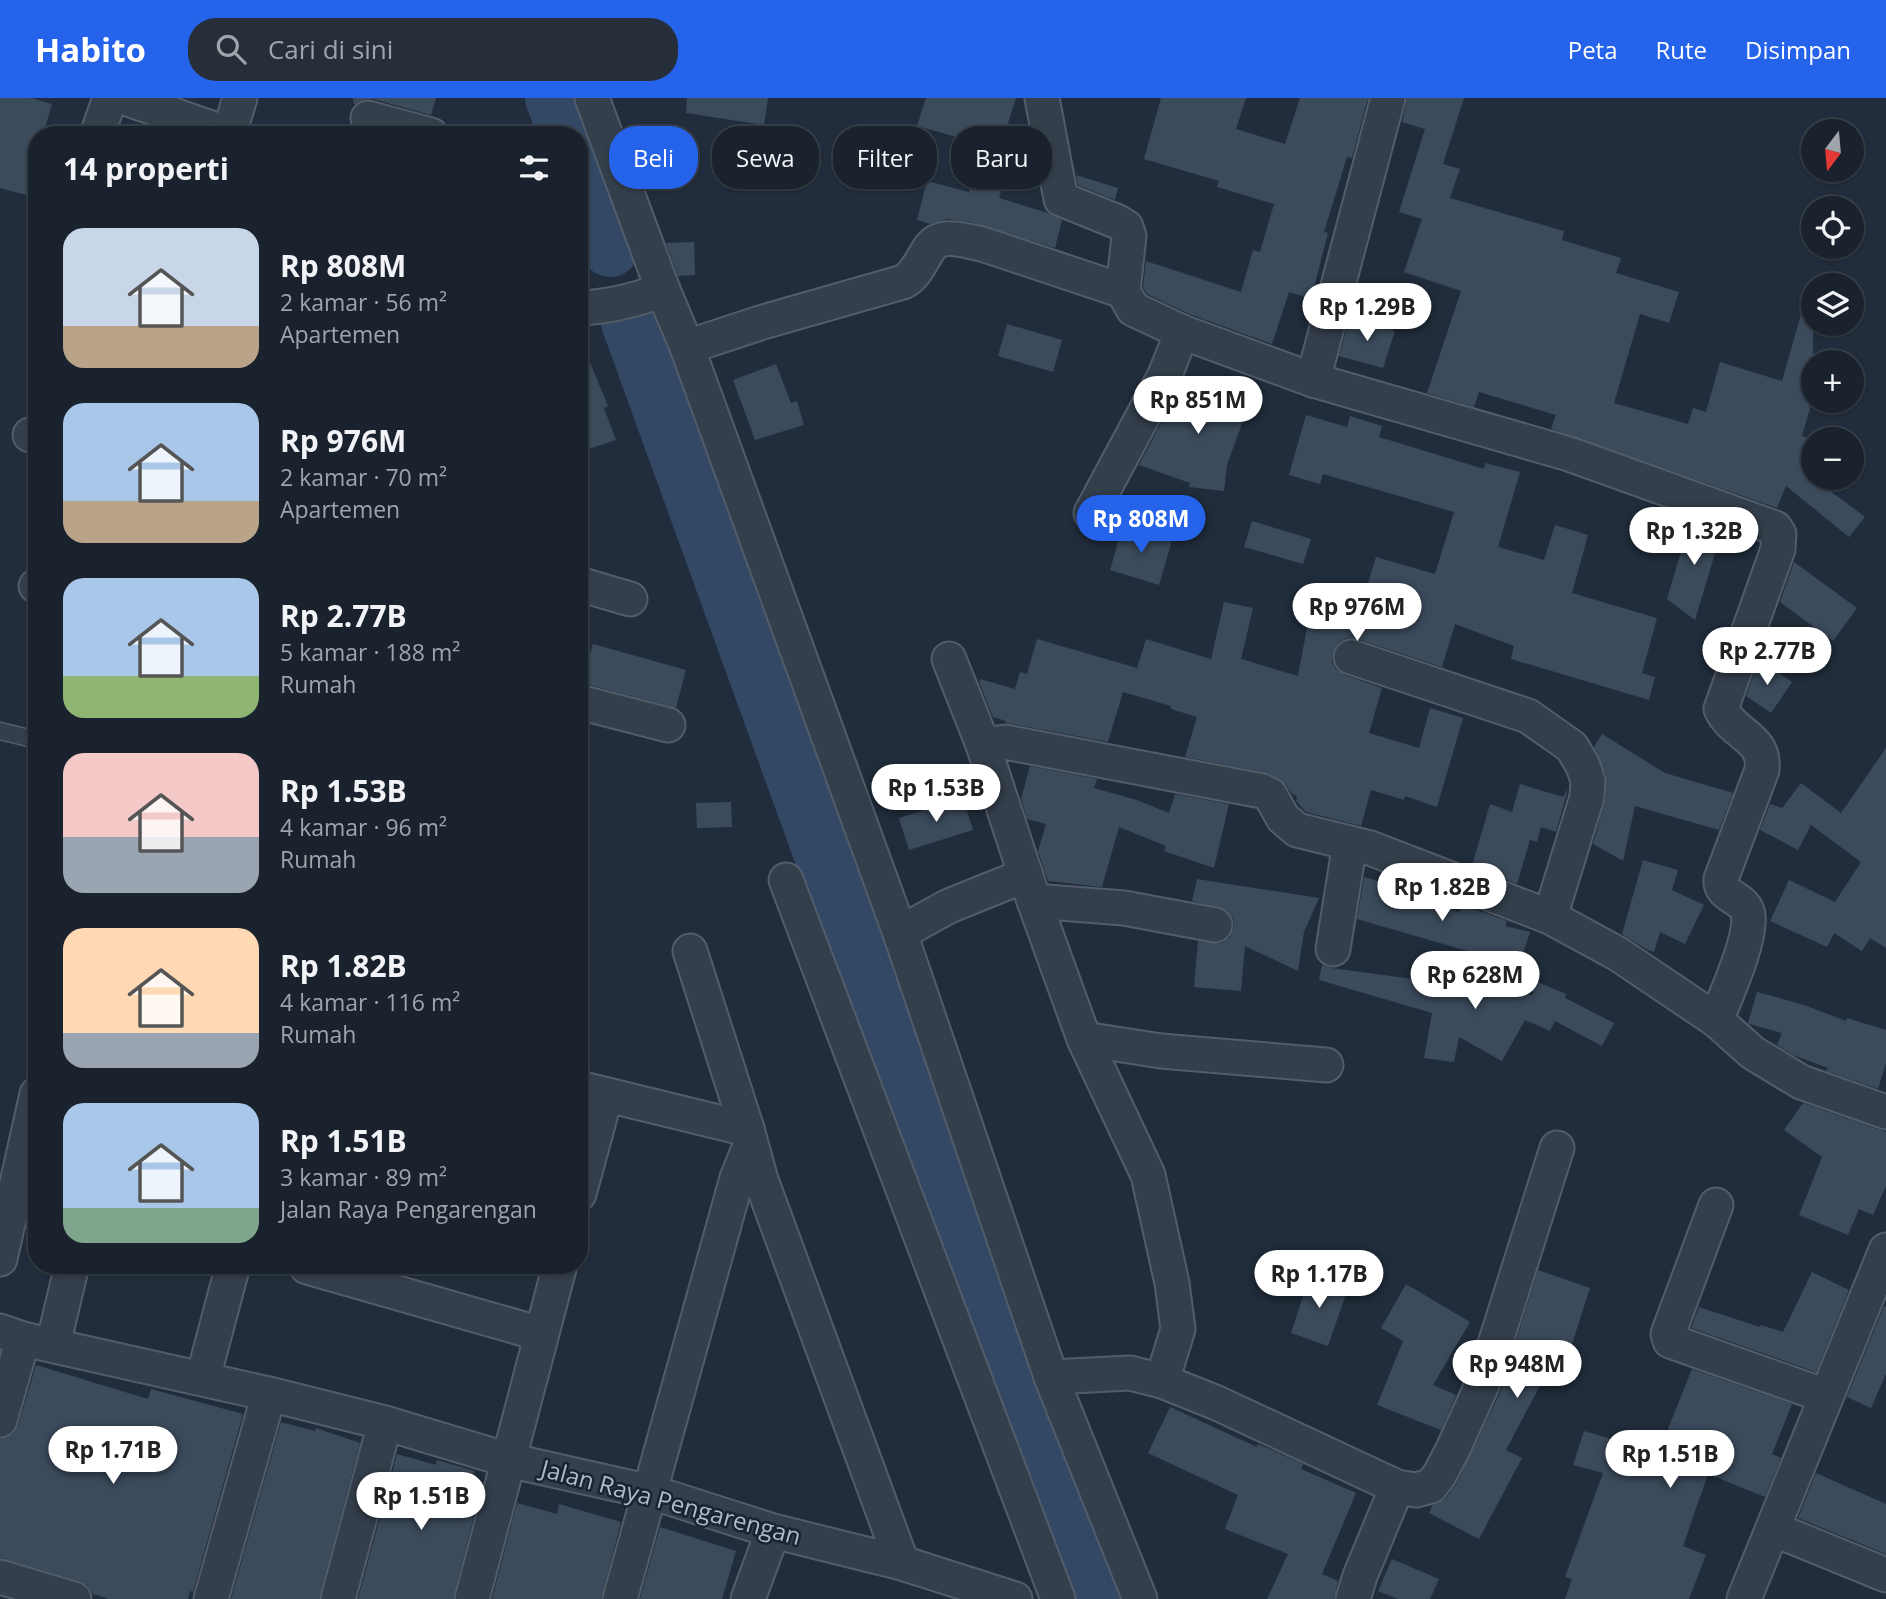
<!DOCTYPE html>
<html lang="id">
<meta charset="utf-8">
<style>
:root{--surface:#19222d;--page:#262f39;--text:#f1f3f6;--muted:#9fa4aa;--line:#373f49;--accent:#2563eb}
body{margin:0;font-family:"Open Sans",sans-serif;background:var(--page);color:var(--text);height:100vh;display:flex;flex-direction:column;font-size:26px;white-space:nowrap}
*{box-sizing:border-box;margin:0}
p{font-size:23px;color:var(--muted)}
.icon{flex:none;width:38px;height:38px;fill:none;stroke:currentColor;stroke-width:2;stroke-linecap:round;stroke-linejoin:round}
.map{position:relative;flex:1;overflow:hidden}
.side{position:absolute;left:28px;top:28px;width:560px;height:1148px;display:flex;flex-direction:column;background:var(--surface);border-radius:28px;box-shadow:0 2px 5px #0004,0 0 0 2px var(--line)}
.side>*{flex:none}
.hud{position:absolute;left:609px;top:28px;width:665px;height:63px;display:flex;gap:14px}
.needle{width:46px;rotate:196deg}
.buttons{position:absolute;left:1801px;top:21px;display:grid;gap:14px}
.buttons a{display:grid;place-items:center;width:63px;height:63px;border-radius:50%;background:var(--surface);box-shadow:0 2px 5px #0004,0 0 0 2px var(--line);font-size:35px}
.price{position:absolute;translate:-50% -60px;padding:0 16px;border-radius:24px;background:#fff;color:#222;font-size:23px;line-height:46px;filter:drop-shadow(0 2px 4px #0008)}
.price::after{content:'';position:absolute;left:50%;top:42px;width:21px;height:16px;margin-left:-10px;background:inherit;clip-path:polygon(0 0,100% 0,50% 100%)}
.price.on{background:var(--accent);color:#fff}
ul{padding:0;list-style:none}
li{display:flex;align-items:center;gap:21px;height:175px;padding:0 35px}
li span{display:grid;place-items:center;flex:none;width:196px;height:140px;border-radius:21px;color:#555}
li>.icon{margin-inline-start:auto}
span .icon{width:84px;height:84px;fill:#fffc;stroke-width:1}
li b{font-size:30px}
h2{display:flex;justify-content:space-between;align-items:center;height:84px;padding:0 35px;font-size:30px}
.tag{padding:0 24px;border-radius:28px;background:var(--surface);box-shadow:0 2px 5px #0004,0 0 0 2px var(--line);font-size:24px;line-height:63px}
.tag.on{background:var(--accent);color:#fff}
header{display:flex;align-items:center;gap:42px;box-sizing:border-box;height:98px;padding:0 35px;background:var(--accent);color:#fff}
header strong{font-size:33px}
nav{display:flex;gap:38px;margin-inline-start:auto;font-size:24px}
.search{width:490px;height:63px;background:var(--page);display:flex;align-items:center;gap:18px;box-sizing:border-box;padding:0 24px;border-radius:28px;color:var(--muted);font-size:26px}
.map>svg:first-child{display:block}
.lines{fill:none;stroke-linecap:round;stroke-linejoin:round}
.river{stroke:#334865;stroke-width:58}
.building{fill:#3c4b5c}
.lane-casing{stroke:#535c6a;stroke-width:19}
.street-casing{stroke:#535c6a;stroke-width:37}
.lane{stroke:#343f4c;stroke-width:16}
.street{stroke:#343f4c;stroke-width:33}
.labels{text-anchor:middle;stroke-width:5;stroke-linejoin:round;paint-order:stroke}
.street-label{font-size:24px;fill:#b0b9c8;stroke:#1a2431}
</style>
<header>
<strong>Habito</strong>
<div class="search"><svg class="icon" aria-label="search" viewBox="0 0 24 24"><circle cx="10" cy="10" r="6"/><path d="M15 15l6 6"/></svg>Cari di sini</div>
<nav><a>Peta</a><a>Rute</a><a>Disimpan</a></nav>
</header>
<div class="map">
<svg width="1886" height="1501" viewBox="0 0 1886 1501">
<rect width="100%" height="100%" fill="#212d3c"/>
<g class="lines">
<g class="river">
<polyline points="554,0 568,37"/>
<polyline points="579,67 610,150"/>
<polyline points="630,224 898,964 1100,1501"/>
</g>
</g>
<g class="building">
<polygon points="0,0 31,0 52,6 43,37 37,37 37,100 0,90"/>
<polygon points="353,0 436,0 431,17 373,1 362,2 354,7"/>
<polygon points="687,0 768,0 764,27 686,15"/>
<polygon points="926,0 1016,0 1000,51 1013,54 999,100 1048,115 1062,122 1055,150 970,124 948,121 930,126 917,122 927,83 969,94 982,46 917,28"/>
<polygon points="1161,0 1246,0 1236,31 1285,46 1300,0 1368,0 1352,60 1347,59 1324,134 1328,135 1311,201 1289,194 1272,246 1189,216 1147,196 1143,189 1146,163 1241,194 1253,152 1260,154 1274,106 1217,89 1219,83 1144,61"/>
<polygon points="1407,0 1464,0 1443,66 1460,71 1450,100 1564,133 1562,142 1621,160 1616,175 1679,194 1669,225 1640,216 1614,305 1688,326 1693,310 1706,314 1720,264 1782,283 1806,199 1813,200 1813,300 1802,338 1813,341 1813,380 1865,419 1849,439 1786,388 1777,410 1551,331 1556,317 1479,294 1474,309 1427,295 1461,193 1404,174 1422,121 1399,114 1425,31 1402,24"/>
<polygon points="654,28 665,57 638,68 627,39"/>
<polygon points="1076,77 1118,90 1115,102 1078,87"/>
<polygon points="694,144 695,177 678,178 666,145"/>
<polygon points="1350,219 1395,233 1383,270 1339,258"/>
<polygon points="1007,226 1062,242 1053,274 998,258"/>
<polygon points="579,238 608,308 604,310 616,342 588,351 579,326"/>
<polygon points="776,266 791,305 797,303 804,327 755,342 733,282"/>
<polygon points="1184,282 1251,301 1227,367 1224,393 1189,389 1190,385 1139,367"/>
<polygon points="1306,317 1347,329 1350,318 1382,328 1379,339 1484,371 1485,365 1520,374 1498,449 1544,462 1555,427 1588,437 1572,495 1657,520 1642,575 1655,579 1649,602 1511,561 1514,548 1455,526 1442,569 1357,541 1346,540 1338,545 1333,554 1332,564 1336,571 1345,577 1382,590 1369,635 1419,650 1430,610 1463,620 1437,709 1405,698 1404,702 1371,692 1361,728 1306,714 1296,703 1297,698 1292,696 1286,687 1270,676 1185,659 1197,619 1171,611 1171,608 1123,594 1108,644 1006,625 1006,623 993,619 979,584 980,581 1015,591 1020,574 1027,576 1037,541 1137,570 1146,541 1211,561 1224,504 1253,510 1241,561 1298,578 1312,503 1360,512 1376,459 1435,476 1454,414 1323,376 1320,386 1289,377"/>
<polygon points="1691,420 1722,432 1695,522 1667,501"/>
<polygon points="1252,423 1311,441 1303,466 1244,449"/>
<polygon points="1123,427 1172,442 1159,487 1110,472"/>
<polygon points="1794,464 1857,510 1833,543 1780,504"/>
<polygon points="593,546 686,572 676,610 582,585"/>
<polygon points="1759,561 1792,584 1771,615 1746,598"/>
<polygon points="1602,636 1665,675 1733,695 1719,732 1635,708 1623,763 1593,746 1606,700 1606,677 1594,649"/>
<polygon points="1886,650 1886,850 1870,840 1862,853 1834,835 1827,849 1770,823 1789,782 1835,804 1861,764 1811,727 1798,752 1760,732 1770,706 1782,710 1801,685 1841,715"/>
<polygon points="1030,668 1097,681 1094,690 1137,702 1169,715 1175,696 1229,706 1214,770 1164,753 1166,748 1119,729 1102,789 1048,783 1038,753 1046,726 1027,721 1021,701"/>
<polygon points="1520,686 1563,699 1568,691 1556,734 1541,729 1537,744 1530,742 1517,786 1472,768 1490,706 1512,714"/>
<polygon points="963,700 973,732 909,752 899,720"/>
<polygon points="731,704 732,729 697,730 696,705"/>
<polygon points="1643,762 1678,772 1672,792 1704,807 1685,846 1660,834 1654,854 1646,851 1622,836"/>
<polygon points="1364,779 1395,788 1393,794 1459,814 1461,806 1507,823 1505,828 1530,834 1519,868 1357,821"/>
<polygon points="1197,781 1319,800 1304,834 1298,873 1245,848 1241,893 1194,889 1198,843 1222,845 1230,839 1234,830 1233,820 1227,812 1192,803"/>
<polygon points="1322,867 1331,870 1532,897 1535,883 1566,896 1565,900 1614,925 1602,948 1555,923 1550,933 1525,922 1502,963 1459,939 1454,964 1424,960 1432,915 1319,882"/>
<polygon points="1757,894 1804,907 1846,923 1847,920 1886,932 1886,965 1878,991 1826,973 1828,970 1793,957 1777,947 1782,935 1749,926 1748,925"/>
<polygon points="1803,1005 1886,1034 1886,1088 1873,1117 1859,1111 1848,1137 1799,1117 1822,1059 1784,1032"/>
<polygon points="1538,1172 1590,1190 1571,1249 1579,1252 1562,1284 1545,1278 1506,1352 1522,1360 1479,1441 1429,1415 1433,1407 1446,1400 1457,1385 1500,1295"/>
<polygon points="1812,1174 1849,1192 1816,1274 1691,1230 1699,1209 1760,1229 1761,1227 1783,1234"/>
<polygon points="1310,1177 1348,1190 1328,1248 1291,1235"/>
<polygon points="1406,1186 1470,1224 1433,1287 1456,1297 1441,1332 1377,1307 1403,1243 1381,1230"/>
<polygon points="1884,1208 1886,1209 1886,1276 1871,1310 1847,1299"/>
<polygon points="36,1267 148,1301 151,1291 243,1316 193,1494 190,1493 188,1501 109,1501 93,1496 87,1487 79,1483 0,1460 0,1341 13,1336 18,1328"/>
<polygon points="1692,1271 1792,1306 1772,1356 1781,1360 1765,1399 1708,1376 1683,1448 1706,1457 1689,1501 1565,1501 1572,1481 1565,1479 1603,1375 1573,1367 1584,1333 1653,1353 1654,1349 1660,1351"/>
<polygon points="1170,1309 1257,1349 1258,1346 1303,1366 1301,1371 1356,1395 1322,1476 1338,1483 1334,1501 1267,1501 1288,1456 1225,1431 1238,1397 1148,1355"/>
<polygon points="281,1324 315,1333 316,1330 360,1345 319,1501 231,1501"/>
<polygon points="397,1356 436,1367 437,1362 475,1373 470,1390 480,1394 453,1501 358,1501"/>
<polygon points="1816,1375 1886,1406 1886,1456 1798,1420"/>
<polygon points="517,1405 557,1416 559,1406 621,1424 601,1501 492,1501"/>
<polygon points="660,1429 736,1453 722,1501 640,1501"/>
<polygon points="1392,1461 1439,1481 1430,1501 1398,1501 1378,1493"/>
</g>
<g class="lines">
<g class="lane-casing">
<polyline id="lane" points="0,633 37,642"/>
</g>
<g class="street-casing">
<g id="street">
<polyline points="125,0 231,37"/>
<polyline points="592,0 663,192 687,249 900,835 1051,1279 1140,1501"/>
<path d="M1042 0 1061 101 1118 124 1126 129 1129 138 1123 193 1133 211 1182 234 1313 282 1569 356 1775 430 1779 436 1778 451 1721 611C1734 638 1766 639 1762 672L1721 781C1719 798 1742 799 1747 813 1755 834 1725 900 1716 922"/>
<polyline points="368,20 431,37"/>
<polyline points="229,36 240,0"/>
<polyline points="97,37 110,0"/>
<path d="M579 210C608 209 636 202 663 192"/>
<path d="M687 249 763 224 903 184C921 175 925 148 938 143 950 137 970 144 982 146L1123 193"/>
<polyline points="1313,282 1388,0"/>
<polyline points="30,337 37,339"/>
<polyline points="1091,415 1165,277 1182,234"/>
<polyline points="579,486 630,501"/>
<polyline points="36,488 37,488"/>
<polyline points="1351,559 1528,618 1572,649 1583,668 1588,683 1587,699 1550,819"/>
<polyline points="949,561 983,647"/>
<polyline points="579,604 668,627"/>
<polyline points="786,782 1058,1501"/>
<polyline points="1034,803 1124,810 1215,827"/>
<polyline points="900,835 949,808 1026,777"/>
<polyline points="1333,851 1350,745"/>
<polyline points="690,853 747,1031 761,1082 902,1465"/>
<polyline points="1084,941 1161,953 1326,967"/>
<polyline points="579,990 747,1031"/>
<polyline points="579,1096 606,997"/>
<polyline points="1716,1107 1668,1236 1670,1243 1826,1298"/>
<polyline points="0,1161 37,996"/>
<polyline points="307,1169 541,1236"/>
<polyline points="0,1233 23,1241 269,1296 385,1325 508,1362 651,1394 773,1433 902,1465 1015,1501"/>
<polyline points="53,1247 72,1167"/>
<polyline points="1051,1279 1130,1275 1162,1283 1217,1305 1397,1389 1416,1392 1431,1388 1440,1376 1453,1351 1482,1287 1557,1050"/>
<polyline points="203,1280 233,1167"/>
<polyline points="1162,1283 1178,1231 1172,1185 1148,1077 1084,941 1034,803 983,647 1005,644 1262,693 1270,697 1283,720 1297,732 1370,750 1550,819 1618,856 1716,922 1753,955 1801,984 1886,1014"/>
<polyline points="0,1322 23,1241"/>
<polyline points="1773,1431 1886,1477"/>
<polyline points="0,1479 74,1501"/>
<polyline points="211,1501 269,1296"/>
<polyline points="338,1501 385,1325"/>
<polyline points="472,1501 560,1167"/>
<polyline points="620,1501 737,1080 750,1048"/>
<polyline points="748,1501 773,1433"/>
<polyline points="1353,1501 1360,1478 1397,1389"/>
<polyline points="1744,1501 1886,1152"/>
</g>
</g>
<use href="#lane" class="lane"/>
<use href="#street" class="street"/>
</g>
<g class="labels">
<g class="street-label">
<text transform="translate(671 1405) rotate(15)" y="8">Jalan Raya Pengarengan</text>
</g>
</g>
</svg>
<div class="buttons">
<a><svg class="needle" viewBox="-14 -14 28 28"><path d="M0-13l5 13h-10z" fill="#e53935"/><path d="M0 13l5-13h-10z" fill="#9fa4aa"/></svg></a>
<a><svg class="icon" aria-label="locate" viewBox="0 0 24 24"><circle cx="12" cy="12" r="6"/><path d="M12 2v4M12 18v4M2 12h4M18 12h4"/></svg></a>
<a><svg class="icon" aria-label="layers" viewBox="0 0 24 24"><path d="M12 4l9 5-9 5-9-5zM3 14l9 5 9-5"/></svg></a>
<a>+</a>
<a>−</a>
</div>
<b class="price" style="left:1367px;top:245px">Rp 1.29B</b>
<b class="price" style="left:1198px;top:338px">Rp 851M</b>
<b class="price on" style="left:1141px;top:457px">Rp 808M</b>
<b class="price" style="left:1694px;top:469px">Rp 1.32B</b>
<b class="price" style="left:1357px;top:545px">Rp 976M</b>
<b class="price" style="left:1767px;top:589px">Rp 2.77B</b>
<b class="price" style="left:936px;top:726px">Rp 1.53B</b>
<b class="price" style="left:1442px;top:825px">Rp 1.82B</b>
<b class="price" style="left:1475px;top:913px">Rp 628M</b>
<b class="price" style="left:1319px;top:1212px">Rp 1.17B</b>
<b class="price" style="left:1517px;top:1302px">Rp 948M</b>
<b class="price" style="left:113px;top:1388px">Rp 1.71B</b>
<b class="price" style="left:1670px;top:1392px">Rp 1.51B</b>
<b class="price" style="left:421px;top:1434px">Rp 1.51B</b>
<div class="hud">
<a class="tag on">Beli</a>
<a class="tag">Sewa</a>
<a class="tag">Filter</a>
<a class="tag">Baru</a>
</div>
<section class="side">
<h2>14 properti<svg class="icon" aria-label="filters" viewBox="0 0 24 24"><path d="M4 7h16M4 17h16"/><circle cx="9" cy="7" r="2"/><circle cx="15" cy="17" r="2"/></svg></h2>
<ul>
<li><span style="background:linear-gradient(#c9d6e8 70%,#b9a48a 0)"><svg class="icon" aria-label="home" viewBox="0 0 24 24"><path d="M3 11l9-7 9 7M6 9v11h12V9"/></svg></span><div><b>Rp 808M</b><p>2 kamar · 56 m²</p><p>Apartemen</p></div></li>
<li><span style="background:linear-gradient(#a9c7e8 70%,#b9a48a 0)"><svg class="icon" aria-label="home" viewBox="0 0 24 24"><path d="M3 11l9-7 9 7M6 9v11h12V9"/></svg></span><div><b>Rp 976M</b><p>2 kamar · 70 m²</p><p>Apartemen</p></div></li>
<li><span style="background:linear-gradient(#a9c7e8 70%,#8fb573 0)"><svg class="icon" aria-label="home" viewBox="0 0 24 24"><path d="M3 11l9-7 9 7M6 9v11h12V9"/></svg></span><div><b>Rp 2.77B</b><p>5 kamar · 188 m²</p><p>Rumah</p></div></li>
<li><span style="background:linear-gradient(#f6c9c9 60%,#9aa5b1 0)"><svg class="icon" aria-label="home" viewBox="0 0 24 24"><path d="M3 11l9-7 9 7M6 9v11h12V9"/></svg></span><div><b>Rp 1.53B</b><p>4 kamar · 96 m²</p><p>Rumah</p></div></li>
<li><span style="background:linear-gradient(#ffd9b3 75%,#9aa5b1 0)"><svg class="icon" aria-label="home" viewBox="0 0 24 24"><path d="M3 11l9-7 9 7M6 9v11h12V9"/></svg></span><div><b>Rp 1.82B</b><p>4 kamar · 116 m²</p><p>Rumah</p></div></li>
<li><span style="background:linear-gradient(#a9c7e8 75%,#7fa58c 0)"><svg class="icon" aria-label="home" viewBox="0 0 24 24"><path d="M3 11l9-7 9 7M6 9v11h12V9"/></svg></span><div><b>Rp 1.51B</b><p>3 kamar · 89 m²</p><p>Jalan Raya Pengarengan</p></div></li>
</ul>
</section>
</div>
